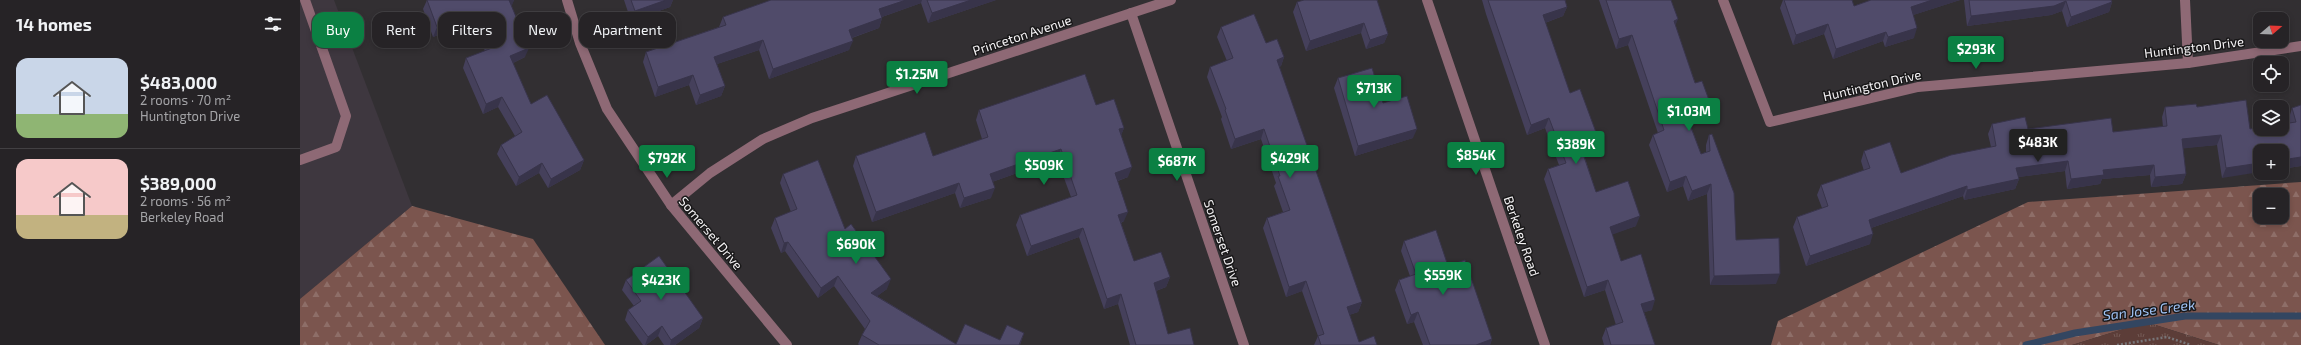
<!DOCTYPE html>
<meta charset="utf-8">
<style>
:root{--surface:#262326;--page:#322f32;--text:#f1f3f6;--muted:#a4a4a7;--line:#424043;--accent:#0b8043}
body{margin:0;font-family:"Exo 2",sans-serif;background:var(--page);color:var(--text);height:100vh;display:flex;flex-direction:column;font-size:15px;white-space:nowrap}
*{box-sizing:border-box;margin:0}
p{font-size:13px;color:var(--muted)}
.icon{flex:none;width:22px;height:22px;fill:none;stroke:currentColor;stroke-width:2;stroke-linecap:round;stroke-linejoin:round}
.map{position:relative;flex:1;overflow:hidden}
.sheet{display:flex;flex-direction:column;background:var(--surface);width:300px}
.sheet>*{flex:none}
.banner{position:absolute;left:12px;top:12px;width:380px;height:36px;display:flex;gap:8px}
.needle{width:26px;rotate:71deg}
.buttons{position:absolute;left:1953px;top:12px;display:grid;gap:8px}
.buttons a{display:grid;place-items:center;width:36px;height:36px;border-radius:8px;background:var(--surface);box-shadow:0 2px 6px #0003,0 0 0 1px var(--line);font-size:20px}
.price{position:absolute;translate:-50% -34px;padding:0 9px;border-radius:4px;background:var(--accent);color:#fff;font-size:13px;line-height:26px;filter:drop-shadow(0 1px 2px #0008)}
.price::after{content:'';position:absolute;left:50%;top:24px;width:12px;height:9px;margin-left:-6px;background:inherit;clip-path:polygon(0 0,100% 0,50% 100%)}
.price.on{background:#222;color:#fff}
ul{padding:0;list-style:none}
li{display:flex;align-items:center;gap:12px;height:100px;padding:0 16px}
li+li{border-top:1px solid var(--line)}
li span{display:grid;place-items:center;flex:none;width:112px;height:80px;border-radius:12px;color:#555}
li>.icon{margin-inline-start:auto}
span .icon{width:48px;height:48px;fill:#fffc;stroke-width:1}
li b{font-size:17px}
h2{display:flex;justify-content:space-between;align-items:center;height:48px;padding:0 16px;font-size:17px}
.pill{padding:0 14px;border-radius:12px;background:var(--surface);box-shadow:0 2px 6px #0003,0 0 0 1px var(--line);font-size:14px;line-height:36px}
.pill.on{background:var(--accent);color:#fff}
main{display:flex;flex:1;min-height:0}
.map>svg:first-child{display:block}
.built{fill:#3e373f}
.forest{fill:url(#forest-firs);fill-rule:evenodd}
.park{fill:url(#park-tufts)}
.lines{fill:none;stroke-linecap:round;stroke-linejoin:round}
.stream{stroke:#334661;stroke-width:7}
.path{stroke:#787578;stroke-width:2.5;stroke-dasharray:2 2;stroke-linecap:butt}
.lane{stroke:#8e6975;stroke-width:10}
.street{stroke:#8e6975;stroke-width:10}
.wall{fill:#45405b}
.shaded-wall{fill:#38344a}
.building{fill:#504b6a;stroke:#38344a}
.labels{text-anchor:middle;stroke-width:3;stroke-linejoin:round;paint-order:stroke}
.street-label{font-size:13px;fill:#f4f2f4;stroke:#191819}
.water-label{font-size:14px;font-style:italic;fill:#a0c4f7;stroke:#191819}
</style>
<main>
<section class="sheet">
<h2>14 homes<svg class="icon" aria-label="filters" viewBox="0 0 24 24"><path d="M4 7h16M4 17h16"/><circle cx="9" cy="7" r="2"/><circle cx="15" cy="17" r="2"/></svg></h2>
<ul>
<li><span style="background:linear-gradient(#c9d6e8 70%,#8fb573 0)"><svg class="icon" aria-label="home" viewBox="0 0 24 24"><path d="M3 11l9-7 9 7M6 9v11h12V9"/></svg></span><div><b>$483,000</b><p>2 rooms · 70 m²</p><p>Huntington Drive</p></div></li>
<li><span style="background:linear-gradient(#f6c9c9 70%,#c2b280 0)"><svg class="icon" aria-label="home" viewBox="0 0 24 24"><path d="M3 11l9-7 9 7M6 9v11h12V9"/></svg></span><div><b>$389,000</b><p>2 rooms · 56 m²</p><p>Berkeley Road</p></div></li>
</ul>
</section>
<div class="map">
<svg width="2001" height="345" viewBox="0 0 2001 345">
<defs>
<pattern id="forest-firs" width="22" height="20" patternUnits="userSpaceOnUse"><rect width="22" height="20" fill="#7b554e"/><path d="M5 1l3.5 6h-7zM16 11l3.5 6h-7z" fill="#8e6e68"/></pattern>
<pattern id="park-tufts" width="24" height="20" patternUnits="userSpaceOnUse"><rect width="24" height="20" fill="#5c3d38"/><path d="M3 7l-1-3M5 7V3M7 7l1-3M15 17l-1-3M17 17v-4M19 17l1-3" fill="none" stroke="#745a55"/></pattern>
</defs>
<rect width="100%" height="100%" fill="#322f32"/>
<polygon class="built" points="0,0 34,0 112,206 0,299"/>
<g class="forest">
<path d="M2001 182V345H1919L1846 322 1772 345H1471L1478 321 1728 202ZM1960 195H1982V217H1960Z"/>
<polygon points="112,206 233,239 305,345 0,345 0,299"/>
</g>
<polygon class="park" points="1846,322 1919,345 1772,345"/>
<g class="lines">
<polyline class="stream" points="1726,345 1775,333 1885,316 2001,316"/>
<polyline class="path" points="1817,345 1867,337 1891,345"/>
<polyline class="lane" points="0,160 36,147 46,116 5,0"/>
<g class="street">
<polyline points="267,0 280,43 307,109 371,205 487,345"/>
<polyline points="1127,0 1245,345"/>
<polyline points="1423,0 1470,122 1618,87 1888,63 2001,46"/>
<polyline points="1885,0 1888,63"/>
<polyline points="831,13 944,345"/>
<polyline points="371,205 410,173 463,139 512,118 871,0"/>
</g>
</g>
<g class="wall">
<polygon points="127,0 214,0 211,6 225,57 213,63 231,104 284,160 280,170 248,188 239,173 216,186 197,154 201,145 215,136 198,107 183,114 163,68 166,58 185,51 172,22 133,37 123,9"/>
<polygon points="324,0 373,0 370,7 331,21"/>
<polygon points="471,0 696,0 628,23 621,3 582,17 582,18 579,28 552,38 549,50 469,79 459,50 417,64 425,86 421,96 396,105 389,85 355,97 343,62 346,52 419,27 423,17"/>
<polygon points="1077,0 1088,34 1084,43 1066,49 1061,33 1006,51 993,12 997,2"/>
<polygon points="1182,0 1265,0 1267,7 1263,16 1245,23 1270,93 1297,135 1294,145 1282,149 1296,192 1336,226 1312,234 1321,261 1352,310 1344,312 1355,345 1304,345 1302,338 1306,328 1316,325 1305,290 1284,297 1244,179 1248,169 1259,165 1245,128 1227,135 1186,14"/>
<polygon points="1299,0 1371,0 1375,26 1405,110 1387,116 1401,154 1406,152 1406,145 1409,135 1436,240 1476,284 1410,285 1407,194 1388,201 1383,186 1367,192 1349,145 1353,135 1358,133 1328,45 1316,49"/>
<polygon points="1483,0 1552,0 1554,6 1571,0 1660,0 1613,15 1614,38 1585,47 1583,41 1533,59 1524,34 1493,45 1480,8"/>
<polygon points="1664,0 1811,0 1812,2 1809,12 1767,27 1762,11 1751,15 1667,26"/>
<polygon points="921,27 966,43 984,57 981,66 979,67 1062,302 1058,312 1049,315 1059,342 1077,345 1014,345 1018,336 1002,291 986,297 963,228 967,218 983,212 974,186 976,183 961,139 931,149 921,119 922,117 907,77 910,67 927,61 917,37"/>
<polygon points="1038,78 1083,103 1113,138 1055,156 1034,88"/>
<polygon points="796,105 824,128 821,135 828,177 818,181 824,221 821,223 834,261 870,277 866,287 856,291 868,334 894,345 830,345 818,304 804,309 779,237 727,256 716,225 720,215 771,197 757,159 692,182 691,198 660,208 655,193 572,222 553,166 556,156 633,156 682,139 676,120 679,110"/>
<polygon points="2001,105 2001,166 1982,169 1982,151 1922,178 1917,145 1883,148 1886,174 1882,184 1851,187 1850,175 1802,179 1800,184 1767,189 1765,171 1718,177 1719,179 1715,189 1664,200 1663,196 1571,228 1570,244 1506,266 1493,227 1497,217 1522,208 1517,195 1521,185 1564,171 1561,161 1564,151 1601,173 1691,147 1688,134 1692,124 1728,129 1813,132 1863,127 1862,117 1865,107 1897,107 1950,129 1990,122 1989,118 1992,108"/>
<polygon points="483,174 545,229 587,289 577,296 656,344 700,340 724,333 720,345 559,345 558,344 562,335 565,329 534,286 518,298 485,251 481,253 471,228 475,218 491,212 480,183"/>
<polygon points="1104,241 1148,266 1192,339 1190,345 1123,345 1114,322 1107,324 1095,290 1099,280 1110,276 1101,251"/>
<polygon points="326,280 403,318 399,328 375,345 364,345 358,336 346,345 343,345 325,320 328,310 334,306 322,290"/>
</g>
<g class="shaded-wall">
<polygon points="209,0 214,0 211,8"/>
<polygon points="366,0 373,0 370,7 331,21 335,11"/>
<polygon points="606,0 622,0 621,3 576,19 579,9"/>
<polygon points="671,0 696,0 628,23 632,13"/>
<polygon points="1632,0 1660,0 1607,17 1611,7"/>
<polygon points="1766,1 1762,11 1751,15 1667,26 1671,16"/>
<polygon points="1812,2 1809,12 1767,27 1771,17"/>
<polygon points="1267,7 1263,16 1239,25 1243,15"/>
<polygon points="176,13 172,22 133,37 137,27"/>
<polygon points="582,18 579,28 545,40 549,30"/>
<polygon points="1378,19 1374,29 1374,21"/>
<polygon points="1064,23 1061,33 1006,51 1010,41"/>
<polygon points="1528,24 1524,34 1493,45 1496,35"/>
<polygon points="1617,28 1614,38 1585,47 1588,37"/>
<polygon points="1586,32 1583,41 1533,59 1536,49"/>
<polygon points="1088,34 1084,43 1066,49 1070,40"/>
<polygon points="1332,35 1328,45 1316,49 1319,39"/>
<polygon points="463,40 459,50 411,66 414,57"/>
<polygon points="553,41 549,50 469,79 473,69"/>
<polygon points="229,48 225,57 207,66 210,56"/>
<polygon points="984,57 981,66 973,69 977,60"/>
<polygon points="393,75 389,85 355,97 358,87"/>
<polygon points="425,86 421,96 396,105 400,95"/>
<polygon points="202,97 198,107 183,114 186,104"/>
<polygon points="1409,100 1405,110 1381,118 1384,109"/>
<polygon points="1249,118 1245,128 1227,135 1231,125"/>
<polygon points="824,128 820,138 819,129"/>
<polygon points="964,129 961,139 931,149 935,139"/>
<polygon points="1117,129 1113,138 1055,156 1058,146"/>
<polygon points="1297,135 1294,145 1276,152 1279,142"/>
<polygon points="1921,135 1917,145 1879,149 1882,139"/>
<polygon points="761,149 757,159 686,184 690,174"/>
<polygon points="2001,157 2001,166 1982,169 1982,160"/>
<polygon points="284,160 280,170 248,188 251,179"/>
<polygon points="1768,161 1765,171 1712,178 1716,168"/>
<polygon points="242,163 239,173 216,186 219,177"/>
<polygon points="1960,163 1960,172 1922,178 1926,168"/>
<polygon points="1854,165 1850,175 1802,179 1800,184 1767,189 1771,179 1803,170"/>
<polygon points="832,167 828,177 811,183 815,173"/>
<polygon points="1886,174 1882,184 1851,187 1855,177"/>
<polygon points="1386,176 1383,186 1367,192 1370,182"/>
<polygon points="1719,179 1715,189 1664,200 1667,190"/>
<polygon points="659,183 655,193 572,222 576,212"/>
<polygon points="1411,184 1407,194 1388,201 1392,191"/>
<polygon points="1667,186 1663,196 1565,230 1569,220"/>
<polygon points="695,188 691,198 660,208 664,198"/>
<polygon points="828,212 824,221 814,225 818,215"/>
<polygon points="1340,216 1336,226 1306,237 1310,227"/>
<polygon points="783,228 779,237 727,256 731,246"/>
<polygon points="1573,234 1570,244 1506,266 1510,256"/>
<polygon points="488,242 485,251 481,253 484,243"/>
<polygon points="1480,274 1476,284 1410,285 1414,276"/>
<polygon points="538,276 534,286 518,298 521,288"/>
<polygon points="870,277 866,287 850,293 854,283"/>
<polygon points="591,279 587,289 568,303 571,293"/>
<polygon points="1308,280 1305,290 1284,297 1287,287"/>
<polygon points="1006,281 1002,291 986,297 989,287"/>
<polygon points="821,294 818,304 804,309 807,299"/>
<polygon points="1355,300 1352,310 1338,314 1341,304"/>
<polygon points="1062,302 1058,312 1043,317 1047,307"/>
<polygon points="1118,312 1114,322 1107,324 1111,315"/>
<polygon points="403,318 399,328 375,345 370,345 371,340"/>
<polygon points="362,326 358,336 346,345 345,345 348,337"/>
<polygon points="1192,339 1190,345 1176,345"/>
</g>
<g class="building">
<polygon points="127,0 210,0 209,0 229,48 210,56 231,104 247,95 284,160 251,179 242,163 219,177 201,145 222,132 202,97 186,104 166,58 192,48 176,13 137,27"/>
<polygon points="331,0 366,0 335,11"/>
<polygon points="471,0 606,0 579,9 582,18 549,30 553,41 473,69 463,40 414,57 425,86 400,95 393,75 358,87 346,52 426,25 423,17"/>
<polygon points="627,0 671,0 632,13"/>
<polygon points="1004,0 1077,0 1088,34 1070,40 1064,23 1010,41 997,2"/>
<polygon points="1188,0 1265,0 1267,7 1243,15 1270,93 1280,89 1297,135 1279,142 1296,192 1328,181 1340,216 1310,227 1321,261 1341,254 1355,300 1341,304 1355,345 1311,345 1306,328 1323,322 1308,280 1287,287 1248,169 1266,163 1249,118 1231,125"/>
<polygon points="1306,0 1371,0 1378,19 1374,21 1395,83 1402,81 1409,100 1384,109 1401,154 1410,151 1409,135 1412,134 1434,193 1436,240 1479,238 1480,274 1414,276 1411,184 1392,191 1386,176 1370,182 1353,135 1364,130 1332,35 1319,39"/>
<polygon points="1484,0 1552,0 1554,6 1571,0 1632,0 1611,7 1617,28 1588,37 1586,32 1536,49 1528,24 1496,35"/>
<polygon points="1669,0 1811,0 1812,2 1771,17 1766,1 1754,6 1671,16"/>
<polygon points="954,14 966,43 977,39 984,57 977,60 1062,302 1047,307 1059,342 1074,336 1077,345 1021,345 1018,336 1024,334 1006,281 989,287 967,218 990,210 978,176 980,176 964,129 935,139 925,110 926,109 910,67 933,58 921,27"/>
<polygon points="1072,68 1083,103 1107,96 1117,129 1058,146 1038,78"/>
<polygon points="785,74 796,105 814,99 824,128 819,129 832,167 815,173 828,212 818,215 834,261 861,252 870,277 854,283 868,334 890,328 894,345 836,345 821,294 807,299 783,228 731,246 720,215 777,195 761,149 690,174 695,188 664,198 659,183 576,212 556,156 625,132 633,156 688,137 679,110"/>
<polygon points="1946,100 1950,129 1960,127 1960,129 1982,129 1982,124 1996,122 1992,108 2001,105 2001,157 1982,160 1982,151 1960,151 1960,163 1926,168 1921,135 1882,139 1886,174 1855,177 1854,165 1803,170 1804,175 1771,179 1768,161 1716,168 1719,179 1667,190 1667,186 1569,220 1573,234 1510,256 1497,217 1528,206 1521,185 1570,168 1564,151 1590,142 1601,173 1651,155 1696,146 1692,124 1725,117 1728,129 1811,118 1813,132 1867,126 1865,107 1896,104 1897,107"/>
<polygon points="518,160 545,229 551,224 591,279 571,293 656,344 665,324 700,340 707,325 724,333 719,345 720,345 579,345 562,335 570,321 538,276 521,288 488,242 484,243 475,218 497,209 483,174"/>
<polygon points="1136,230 1148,266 1165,260 1192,339 1176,345 1130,345 1118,312 1111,315 1099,280 1116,274 1104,241"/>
<polygon points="359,256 403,318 371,340 362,326 348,337 328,310 341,301 326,280"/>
</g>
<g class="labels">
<g class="street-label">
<text transform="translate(722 35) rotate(-18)" y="5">Princeton Avenue</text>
<text transform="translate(1894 47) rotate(-7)" y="5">Huntington Drive</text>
<text transform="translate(1572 85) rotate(-13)" y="5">Huntington Drive</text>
<text transform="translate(411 233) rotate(50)" y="5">Somerset Drive</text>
<text transform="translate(1222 236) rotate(71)" y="5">Berkeley Road</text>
<text transform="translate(923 243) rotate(71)" y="5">Somerset Drive</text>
</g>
<g class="water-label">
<text transform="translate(1849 310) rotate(-7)" y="5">San Jose Creek</text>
</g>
</g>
</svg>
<div class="buttons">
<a><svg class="needle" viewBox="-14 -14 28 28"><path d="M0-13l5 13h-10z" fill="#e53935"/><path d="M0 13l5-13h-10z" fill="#a4a4a7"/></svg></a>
<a><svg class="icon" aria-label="locate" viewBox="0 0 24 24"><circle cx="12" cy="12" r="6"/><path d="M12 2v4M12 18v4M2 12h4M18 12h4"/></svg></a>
<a><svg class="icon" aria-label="layers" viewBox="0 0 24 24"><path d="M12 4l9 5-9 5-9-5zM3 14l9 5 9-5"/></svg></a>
<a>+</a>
<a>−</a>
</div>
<b class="price" style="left:1676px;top:70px">$293K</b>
<b class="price" style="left:617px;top:95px">$1.25M</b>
<b class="price" style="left:1074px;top:109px">$713K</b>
<b class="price" style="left:1389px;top:132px">$1.03M</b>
<b class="price on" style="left:1738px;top:163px">$483K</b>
<b class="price" style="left:1276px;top:165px">$389K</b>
<b class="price" style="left:1176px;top:176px">$854K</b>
<b class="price" style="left:367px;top:179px">$792K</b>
<b class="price" style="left:990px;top:179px">$429K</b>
<b class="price" style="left:877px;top:182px">$687K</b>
<b class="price" style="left:744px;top:186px">$509K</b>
<b class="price" style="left:556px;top:265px">$690K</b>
<b class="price" style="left:1143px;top:296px">$559K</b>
<b class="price" style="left:361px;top:301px">$423K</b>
<div class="banner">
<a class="pill on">Buy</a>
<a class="pill">Rent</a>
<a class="pill">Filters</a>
<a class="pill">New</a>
<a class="pill">Apartment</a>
</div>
</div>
</main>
